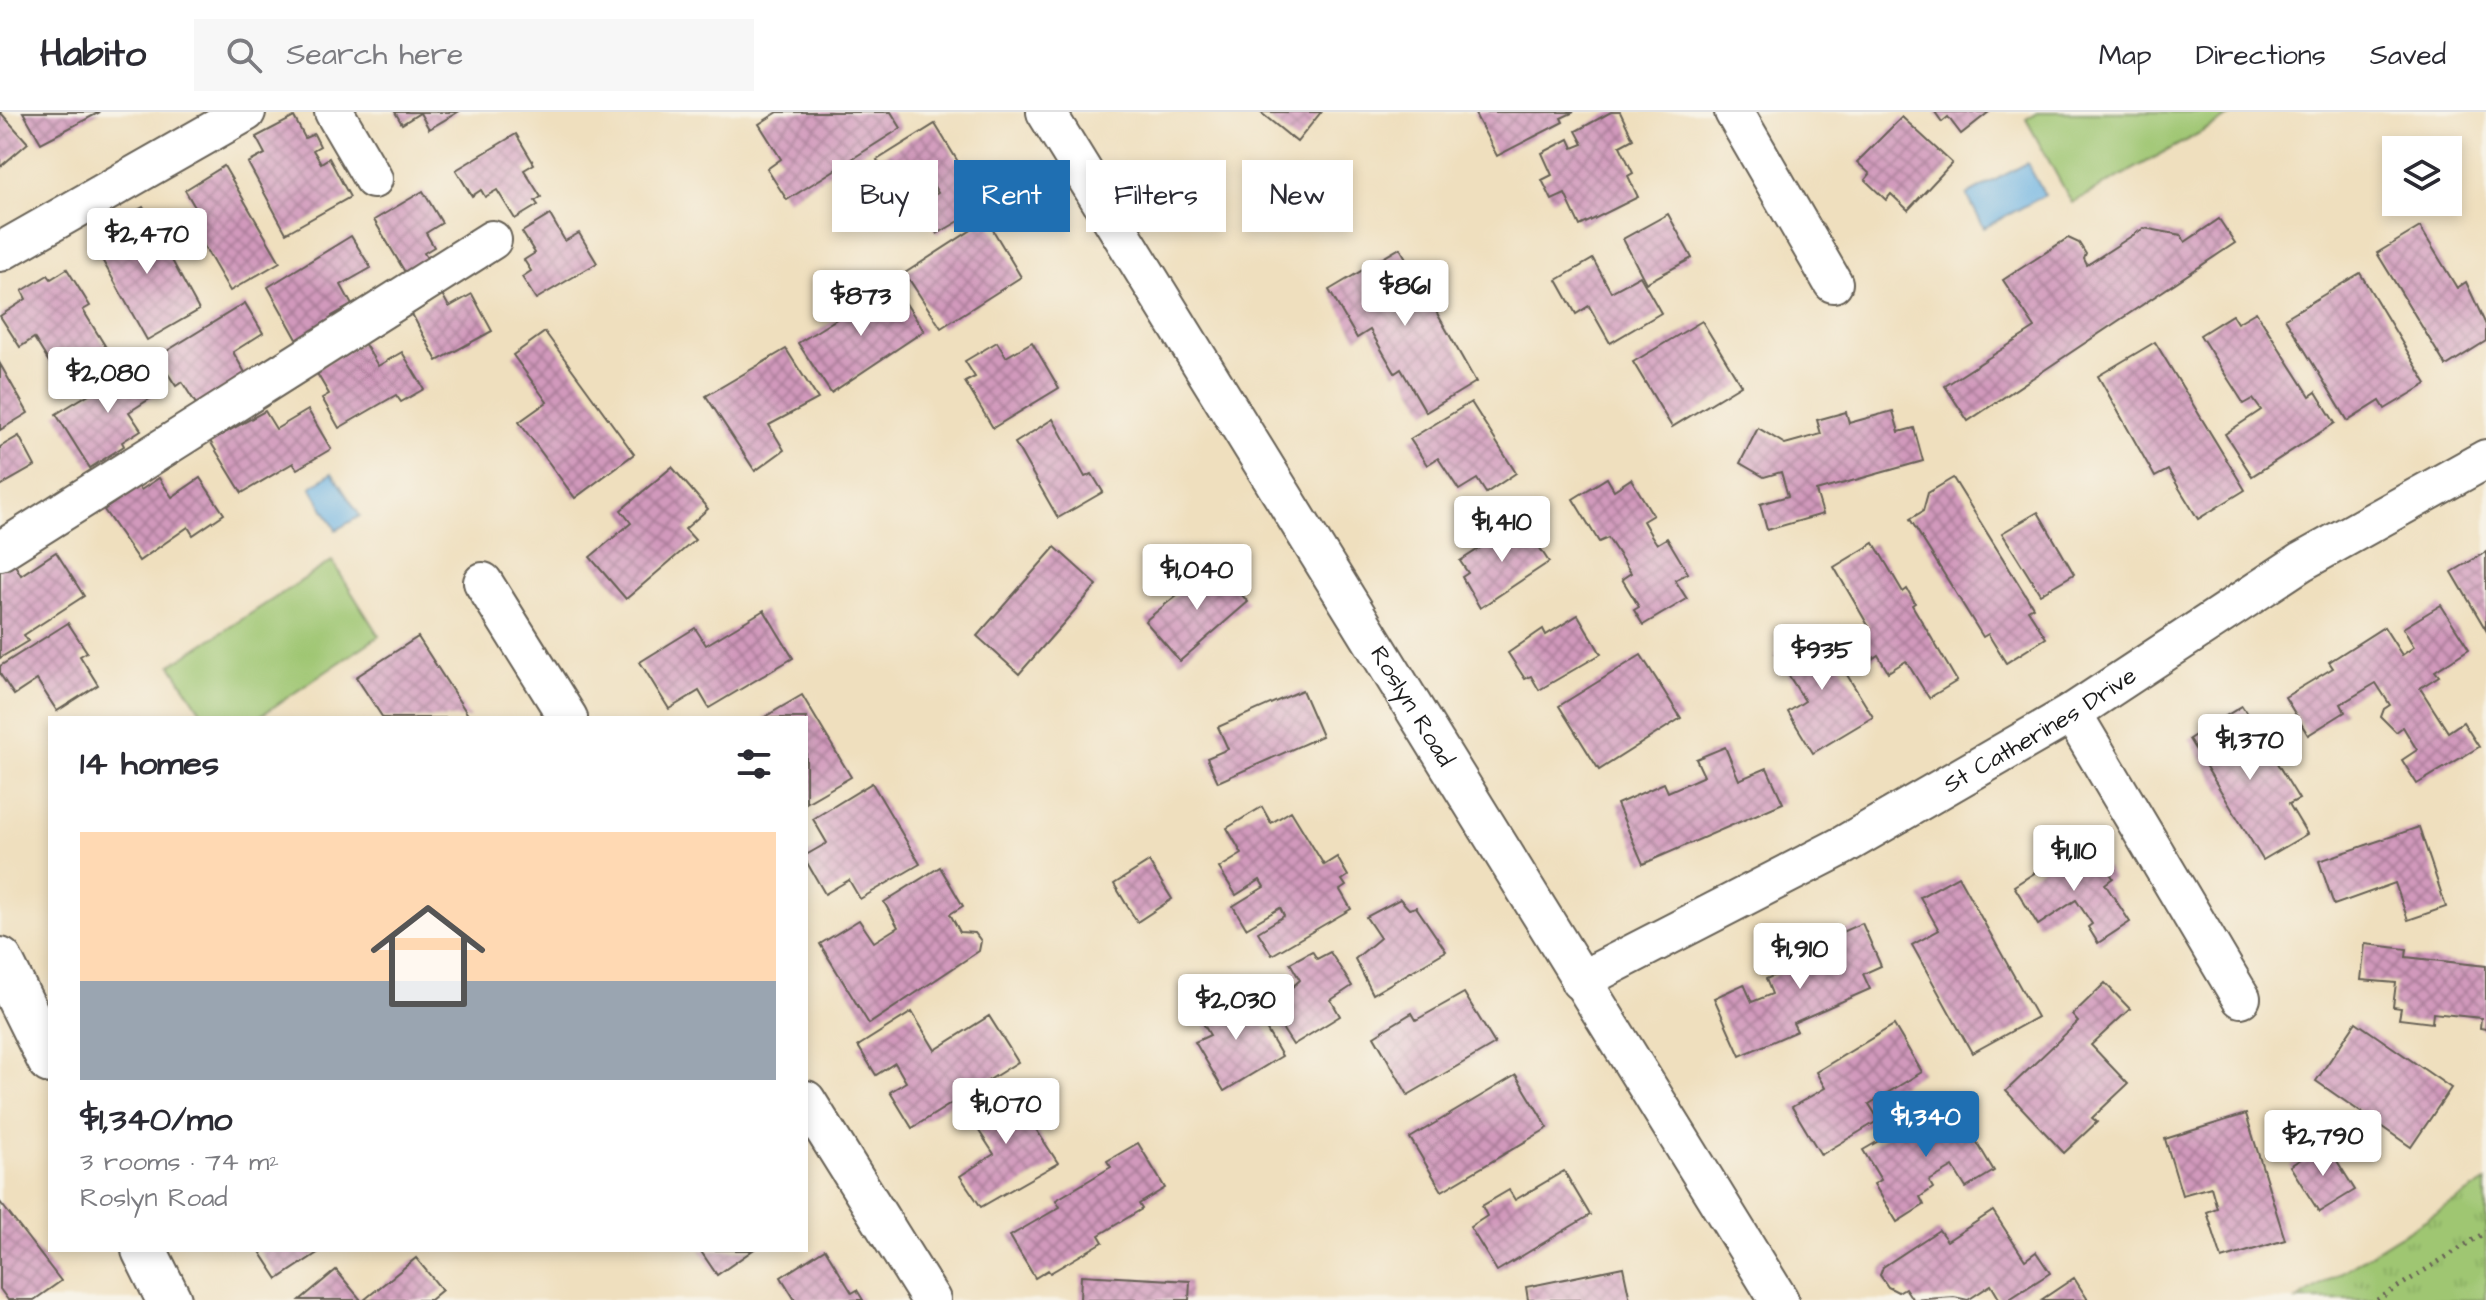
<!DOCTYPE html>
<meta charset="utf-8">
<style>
:root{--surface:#fff;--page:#f7f7f7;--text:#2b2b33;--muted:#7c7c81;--line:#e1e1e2;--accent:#1f6fb2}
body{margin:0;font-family:"Architects Daughter",sans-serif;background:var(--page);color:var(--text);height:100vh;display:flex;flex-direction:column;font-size:30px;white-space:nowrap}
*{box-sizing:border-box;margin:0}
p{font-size:26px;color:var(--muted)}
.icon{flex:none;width:44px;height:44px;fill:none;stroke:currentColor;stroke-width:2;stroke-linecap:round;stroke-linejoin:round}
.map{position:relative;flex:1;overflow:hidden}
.sheet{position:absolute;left:48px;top:604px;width:760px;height:536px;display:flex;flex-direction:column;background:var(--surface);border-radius:0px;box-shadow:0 4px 12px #0003}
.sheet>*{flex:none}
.top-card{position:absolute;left:832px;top:48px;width:760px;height:72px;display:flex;gap:16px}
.buttons{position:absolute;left:2382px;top:24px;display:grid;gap:16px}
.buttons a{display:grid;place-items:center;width:80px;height:80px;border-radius:0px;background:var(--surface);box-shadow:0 4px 12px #0003;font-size:40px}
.price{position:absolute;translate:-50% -68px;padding:0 18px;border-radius:8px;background:#fff;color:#222;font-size:26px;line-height:52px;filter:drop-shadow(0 2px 4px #0008)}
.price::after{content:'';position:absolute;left:50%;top:48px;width:24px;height:18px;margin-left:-12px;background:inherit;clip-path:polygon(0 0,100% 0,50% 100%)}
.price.current{background:var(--accent);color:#fff}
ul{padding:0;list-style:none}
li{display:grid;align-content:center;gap:16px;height:424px;padding:0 32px}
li+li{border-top:2px solid var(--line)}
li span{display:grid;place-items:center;height:248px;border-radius:0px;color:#555}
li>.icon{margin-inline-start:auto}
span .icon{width:144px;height:144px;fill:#fffc;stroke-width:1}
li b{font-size:34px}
h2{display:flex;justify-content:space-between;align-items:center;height:96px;padding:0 32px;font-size:34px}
.pill{padding:0 28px;border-radius:0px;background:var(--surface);box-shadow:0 4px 12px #0003;font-size:28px;line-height:72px}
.pill.current{background:var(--accent);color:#fff}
header{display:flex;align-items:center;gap:48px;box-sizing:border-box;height:112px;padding:0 40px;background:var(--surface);border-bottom:2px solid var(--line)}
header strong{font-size:38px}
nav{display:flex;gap:44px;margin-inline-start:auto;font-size:28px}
.search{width:560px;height:72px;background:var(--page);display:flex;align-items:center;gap:20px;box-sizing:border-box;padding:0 28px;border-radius:0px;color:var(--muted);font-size:30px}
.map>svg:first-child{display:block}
.grass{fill:url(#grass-tufts);stroke:#5e7147;stroke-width:2}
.pitch{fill:#9fc672;stroke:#5e7147;stroke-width:2}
.water{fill:#6cb2e2;stroke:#44677f;stroke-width:2}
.building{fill:url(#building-cross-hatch)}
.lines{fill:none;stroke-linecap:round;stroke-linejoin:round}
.minor-casing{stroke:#666055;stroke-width:42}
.major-casing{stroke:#666055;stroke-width:48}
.path{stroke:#666055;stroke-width:5;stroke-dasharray:2 6;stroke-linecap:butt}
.minor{stroke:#fff;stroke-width:38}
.major{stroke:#fff;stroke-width:44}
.labels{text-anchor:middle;stroke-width:7;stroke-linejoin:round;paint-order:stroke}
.street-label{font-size:24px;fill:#1c1c1c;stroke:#f7f3e8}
</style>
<header>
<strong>Habito</strong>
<div class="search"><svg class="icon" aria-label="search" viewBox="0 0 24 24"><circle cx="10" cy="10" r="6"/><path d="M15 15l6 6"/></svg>Search here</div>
<nav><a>Map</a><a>Directions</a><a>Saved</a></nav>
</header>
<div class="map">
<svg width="2486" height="1188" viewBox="0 0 2486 1188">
<defs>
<pattern id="grass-tufts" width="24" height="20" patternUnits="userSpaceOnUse" patternTransform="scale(2)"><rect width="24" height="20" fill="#9fc672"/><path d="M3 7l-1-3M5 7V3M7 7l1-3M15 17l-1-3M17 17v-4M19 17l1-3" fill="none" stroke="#88aa62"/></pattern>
<pattern id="building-cross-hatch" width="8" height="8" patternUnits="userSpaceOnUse" patternTransform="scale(2)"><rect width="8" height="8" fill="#d199bc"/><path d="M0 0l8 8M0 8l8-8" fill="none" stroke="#a97c98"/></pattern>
</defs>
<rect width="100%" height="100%" fill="#f7f3e8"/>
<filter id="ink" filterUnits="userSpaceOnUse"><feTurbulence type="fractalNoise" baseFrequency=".0125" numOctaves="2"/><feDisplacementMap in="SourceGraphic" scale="16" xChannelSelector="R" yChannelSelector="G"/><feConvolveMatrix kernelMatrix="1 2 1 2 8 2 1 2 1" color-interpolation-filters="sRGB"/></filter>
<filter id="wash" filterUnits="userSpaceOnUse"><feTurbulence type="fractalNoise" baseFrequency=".006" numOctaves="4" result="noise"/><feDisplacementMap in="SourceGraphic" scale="32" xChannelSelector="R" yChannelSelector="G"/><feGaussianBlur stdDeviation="1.8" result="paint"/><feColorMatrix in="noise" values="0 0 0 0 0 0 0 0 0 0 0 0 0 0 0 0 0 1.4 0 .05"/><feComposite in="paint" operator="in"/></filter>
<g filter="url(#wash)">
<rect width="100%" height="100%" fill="#efdfbe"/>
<polygon class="grass" points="2486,1070 2486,1188 2297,1188"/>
<g class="pitch">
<polygon points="2038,0 2238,0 2072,91 2026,7"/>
<polygon points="332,449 379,524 257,606 205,606 171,553"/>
</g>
<g class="water">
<polygon points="2027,51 2045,83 1984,116 1967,83"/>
<polygon points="332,361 360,404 336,418 311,375"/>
</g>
<g id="blocks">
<g class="building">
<polygon points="0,0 28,31 0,55"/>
<polygon points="23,0 100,0 41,31"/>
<polygon points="395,0 458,0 429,17 420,1 402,12"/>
<polygon points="778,0 891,0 901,16 787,88 767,57 781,47 759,12"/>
<polygon points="1260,0 1321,0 1297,30"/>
<polygon points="1474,0 1574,0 1561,6 1563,10 1497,44"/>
<polygon points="1611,0 1620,0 1633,27 1620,34 1633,61 1628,64 1638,85 1580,114 1565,82 1552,88 1542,68 1552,63 1542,41 1569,27 1573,36 1583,32 1576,19"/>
<polygon points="1935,0 1989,0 1961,22 1948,5 1942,10"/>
<polygon points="294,5 305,26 314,22 320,34 313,38 321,51 329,46 350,85 286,121 248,51 265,42 256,25"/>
<polygon points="1902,5 1952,51 1908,98 1891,82 1886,88 1865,68 1870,62 1857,50"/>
<polygon points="935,12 985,94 937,122 919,92 938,81 925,59 895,77 877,48"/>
<polygon points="516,22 534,52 524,58 541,85 535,89 538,93 515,107 497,78 485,85 481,78 472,84 456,58"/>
<polygon points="224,54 280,150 230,179 190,110 200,104 185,78"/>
<polygon points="423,79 442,111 426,121 434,135 424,141 427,146 405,160 374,108"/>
<polygon points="143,95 199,198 147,228 96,137 124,122 117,109"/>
<polygon points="1668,102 1692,146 1646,171 1623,127"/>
<polygon points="550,103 565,129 579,121 597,151 536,187 522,165 531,159 524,148 535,141 522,120"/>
<polygon points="2219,107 2235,131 1968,309 1945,274 2035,216 2003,168 2068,126 2079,131 2086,142 2084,147 2087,153 2144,116 2181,123 2185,130"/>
<polygon points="987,108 1021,165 941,216 905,161"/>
<polygon points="2420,115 2457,176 2466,170 2486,213 2486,229 2446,254 2377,141"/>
<polygon points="351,124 371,156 341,173 352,193 332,204 338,215 298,229 268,175"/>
<polygon points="1400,136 1476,270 1426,300 1401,257 1395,261 1370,218 1357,226 1329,178"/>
<polygon points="1593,147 1611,180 1640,164 1661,201 1610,231 1589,194 1576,202 1557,168"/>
<polygon points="67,157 90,194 83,198 115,250 76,274 61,250 52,255 34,226 20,235 0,204 26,187 22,179 48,163 51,167"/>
<polygon points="2360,161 2427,272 2385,297 2380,289 2348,309 2285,206"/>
<polygon points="893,172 924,219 831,281 798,231"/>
<polygon points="442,182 449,195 472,182 492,219 437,249 412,202"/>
<polygon points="245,191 263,221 233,240 247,264 198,295 182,270 176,274 157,245"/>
<polygon points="2256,200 2310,284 2316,280 2335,311 2252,364 2225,322 2261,298 2253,287 2244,292 2200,223 2232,203 2237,211"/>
<polygon points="1702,209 1741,273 1672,315 1633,250"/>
<polygon points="545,220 634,342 575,386 519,310 547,290 513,243"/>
<polygon points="363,229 378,254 402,240 424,277 401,290 396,283 339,316 322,286 329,282 315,258"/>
<polygon points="997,230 1006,245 1032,230 1059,276 993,316 965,270 975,265 965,249"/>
<polygon points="2155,230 2245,378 2198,407 2168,358 2155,365 2098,264"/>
<polygon points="786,237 818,287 769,313 784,338 755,359 706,284"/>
<polygon points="140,251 159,281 129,300 141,318 122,330 124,334 90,356 56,302"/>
<polygon points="0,252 28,301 0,318"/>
<polygon points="1471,290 1516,361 1486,381 1477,367 1459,378 1438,346 1427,353 1410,327"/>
<polygon points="308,298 331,337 297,357 293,351 242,381 210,329 265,299 276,317"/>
<polygon points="1893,299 1899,320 1914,316 1923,349 1816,379 1823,402 1767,418 1760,392 1788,384 1781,360 1764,365 1740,351 1758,316 1785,332 1821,322 1817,308 1846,300 1849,311"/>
<polygon points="1053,307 1085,365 1092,362 1103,380 1058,406 1015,331"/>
<polygon points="19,324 35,354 0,374 0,335"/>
<polygon points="672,355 708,397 685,417 695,428 626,487 590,445 631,411 621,398"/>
<polygon points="159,366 172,385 200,366 224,402 193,423 188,415 139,449 104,398 138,374 141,378"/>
<polygon points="1607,366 1614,378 1631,367 1653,403 1643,409 1651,423 1657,432 1667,426 1688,461 1675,468 1687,487 1643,513 1634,498 1639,495 1622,467 1631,461 1608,426 1599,430 1573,387"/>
<polygon points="1953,366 2033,495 2028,498 2046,526 2006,551 1988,522 1983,525 1910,407 1923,399 1928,381"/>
<polygon points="2038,400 2074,462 2040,482 2002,421"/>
<polygon points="1522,409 1549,450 1480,496 1462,465 1468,461 1460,449"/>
<polygon points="1874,431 1903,480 1907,477 1915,491 1912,493 1957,569 1929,586 1906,549 1888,560 1878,543 1869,549 1855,524 1869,515 1834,455"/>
<polygon points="1055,435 1097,473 1019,562 977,524"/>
<polygon points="56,440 84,484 24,523 28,529 0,546 0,455 12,448 21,463"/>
<polygon points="2486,440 2486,518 2452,460"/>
<polygon points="1215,452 1248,490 1180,549 1145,509"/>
<polygon points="2441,493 2469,537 2435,559 2439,564 2420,576 2448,620 2463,610 2479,635 2417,672 2402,648 2417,638 2403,615 2396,620 2381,605 2384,597 2390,593 2376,571 2341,592 2345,600 2308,623 2285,585 2333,556 2329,550 2384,515 2402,543 2414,535 2403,516"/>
<polygon points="764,498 793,546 709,596 699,579 669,597 640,550 695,516 706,533"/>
<polygon points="1578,503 1601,542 1539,578 1531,564 1525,567 1508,541 1537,521 1543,517 1546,523"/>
<polygon points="68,511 87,540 80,544 98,573 57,599 37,568 14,583 0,562 0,554"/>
<polygon points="1818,516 1873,605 1813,641 1788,600 1805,589 1775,542"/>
<polygon points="418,525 470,606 383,606 356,565"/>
<polygon points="1641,543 1681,606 1599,658 1559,594"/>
<polygon points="1302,578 1322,624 1218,670 1207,646 1228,637 1218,615"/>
<polygon points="802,583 851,665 806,691 806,606 763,606"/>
<polygon points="2242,594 2299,687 2289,692 2307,722 2263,748 2189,627"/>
<polygon points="1725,635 1739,668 1767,656 1783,691 1643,752 1617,692 1664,671 1668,680 1704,664 1696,647"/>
<polygon points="872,671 920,752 860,787 849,768 825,782 806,749 806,743 827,731 813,707"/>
<polygon points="1262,695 1271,711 1291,699 1324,753 1337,745 1348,764 1342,768 1346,774 1340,778 1351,797 1272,843 1258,820 1284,804 1280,796 1246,816 1233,794 1264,775 1260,768 1236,783 1219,756 1242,742 1227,716"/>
<polygon points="2419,715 2446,795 2408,808 2395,771 2334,793 2319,749"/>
<polygon points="2080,732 2094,754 2102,749 2113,766 2105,772 2130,810 2098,831 2088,815 2092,812 2076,788 2038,813 2014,774"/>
<polygon points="1149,750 1172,787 1137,810 1114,772"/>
<polygon points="940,755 963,794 950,802 960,820 975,821 981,829 979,839 869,912 820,832 859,808 874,830 898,815 884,790"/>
<polygon points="1958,764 2037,905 1972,941 1912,833 1939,818 1920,785"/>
<polygon points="1400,787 1409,797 1416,795 1446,839 1373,882 1355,847 1380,826 1366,805"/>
<polygon points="1862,811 1881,854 1863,862 1870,877 1793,911 1797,919 1740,944 1714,886 1744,872 1752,890 1772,882 1766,867 1823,842 1819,830"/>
<polygon points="2365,832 2407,837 2406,845 2486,854 2486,917 2480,916 2481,906 2433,901 2432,911 2399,907 2401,896 2393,895 2396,871 2361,868"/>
<polygon points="1312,839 1317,847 1330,840 1352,874 1331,888 1340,904 1293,933 1269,896 1300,868 1290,851"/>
<polygon points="2105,871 2130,897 2091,933 2128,972 2092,1006 2097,1010 2064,1041 2006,979 2078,910 2072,903"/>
<polygon points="1243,878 1282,944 1224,979 1195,930 1210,923 1201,908"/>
<polygon points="1464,881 1495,932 1408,983 1374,924 1412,901 1416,908"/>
<polygon points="912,900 935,938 989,904 1018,950 912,1016 890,980 906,970 895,951 876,963 858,934"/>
<polygon points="2356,910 2451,976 2411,1035 2316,969"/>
<polygon points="1894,913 1922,960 1869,992 1879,1008 1821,1043 1792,995 1825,976 1816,960"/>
<polygon points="1516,963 1548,1016 1442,1079 1410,1026"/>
<polygon points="1000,972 1014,992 1023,986 1034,1004 1039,1000 1042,1004 1032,1011 1058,1051 981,1095 960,1064 994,1042 964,996"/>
<polygon points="1951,987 1994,1059 1966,1076 1953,1055 1929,1069 1933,1076 1920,1085 1924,1093 1897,1110 1874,1072 1881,1068 1863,1038 1901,1016 1904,1021"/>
<polygon points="2246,1002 2285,1128 2222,1147 2207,1100 2217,1096 2211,1075 2182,1083 2165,1027"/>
<polygon points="1138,1031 1165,1076 1139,1092 1142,1097 1099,1123 1103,1130 1050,1161 1048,1158 1035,1166 1010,1124 1060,1095 1056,1088 1111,1055 1107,1049"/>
<polygon points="2326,1031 2355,1078 2319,1100 2290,1054"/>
<polygon points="1564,1059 1590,1103 1497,1159 1470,1115 1487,1104 1482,1094 1509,1078 1515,1088"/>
<polygon points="0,1090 61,1169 34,1188 8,1188 0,1177"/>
<polygon points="1993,1099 2025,1148 2036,1140 2050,1161 2008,1188 2000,1188 1991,1173 1968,1188 1954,1185 1913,1188 1905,1176 1898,1180 1888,1175 1880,1163 1883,1155 1939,1118 1947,1129"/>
<polygon points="825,1137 852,1181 857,1178 863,1188 795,1188 781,1165"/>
<polygon points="259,1138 322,1138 278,1167"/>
<polygon points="700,1138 753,1138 717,1163"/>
<polygon points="416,1146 442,1178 430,1188 364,1188"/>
<polygon points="1623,1155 1630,1188 1528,1188 1526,1175"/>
<polygon points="336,1158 361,1188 300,1188"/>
<polygon points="1081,1163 1190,1169 1189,1188 1080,1188"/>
<polygon points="2074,1166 2088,1188 2041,1188"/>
</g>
</g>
</g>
<g filter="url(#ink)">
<use href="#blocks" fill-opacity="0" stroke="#666055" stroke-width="2"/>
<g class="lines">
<g class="minor-casing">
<g id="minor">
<polyline points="334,0 373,67"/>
<path id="s1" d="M1046 0 1779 1188"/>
<polyline points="1734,0 1833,171"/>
<polyline points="0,140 246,0"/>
<polyline points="0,439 492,128"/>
<polyline points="483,470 568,606"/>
<polyline points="2072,601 2241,886"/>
<path id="s2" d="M1580 869 1842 734 2072 601 2301 450 2486 347"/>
<polyline points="806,988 931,1188"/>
</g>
</g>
<g class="major-casing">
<g id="major">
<polyline points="0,848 50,949"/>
<polyline points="144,1138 169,1188"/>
</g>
</g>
<polyline class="path" points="2377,1188 2486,1120"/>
<use href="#minor" class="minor"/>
<use href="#major" class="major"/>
</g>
</g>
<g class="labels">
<g class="street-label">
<text dy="8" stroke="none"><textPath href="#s1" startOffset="698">Roslyn Road</textPath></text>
<text dy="8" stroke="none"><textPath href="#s2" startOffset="524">St Catherines Drive</textPath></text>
</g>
</g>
</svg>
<div class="buttons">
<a><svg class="icon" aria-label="layers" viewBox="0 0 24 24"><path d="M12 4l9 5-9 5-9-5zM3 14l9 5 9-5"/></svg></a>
</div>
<b class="price" style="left:147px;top:164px">$2,470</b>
<b class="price" style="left:1405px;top:216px">$861</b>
<b class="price" style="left:861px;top:226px">$873</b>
<b class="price" style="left:108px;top:303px">$2,080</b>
<b class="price" style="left:1502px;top:452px">$1,410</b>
<b class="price" style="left:1197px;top:500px">$1,040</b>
<b class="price" style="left:1822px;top:580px">$935</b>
<b class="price" style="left:2250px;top:670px">$1,370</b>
<b class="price" style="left:2074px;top:781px">$1,110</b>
<b class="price" style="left:1800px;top:879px">$1,910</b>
<b class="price" style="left:1236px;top:930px">$2,030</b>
<b class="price" style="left:1006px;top:1034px">$1,070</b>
<b class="price current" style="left:1926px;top:1047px">$1,340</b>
<b class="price" style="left:2323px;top:1066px">$2,790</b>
<div class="top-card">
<a class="pill">Buy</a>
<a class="pill current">Rent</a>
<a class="pill">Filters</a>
<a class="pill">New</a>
</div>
<section class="sheet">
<h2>14 homes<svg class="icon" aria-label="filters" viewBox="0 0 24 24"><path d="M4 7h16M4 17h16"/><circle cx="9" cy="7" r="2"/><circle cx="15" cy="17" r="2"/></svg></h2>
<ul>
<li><span style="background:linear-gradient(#ffd9b3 60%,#9aa5b1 0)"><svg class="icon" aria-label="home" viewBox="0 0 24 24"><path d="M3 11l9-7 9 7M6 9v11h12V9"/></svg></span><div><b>$1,340/mo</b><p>3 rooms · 74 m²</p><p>Roslyn Road</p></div></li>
</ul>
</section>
</div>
